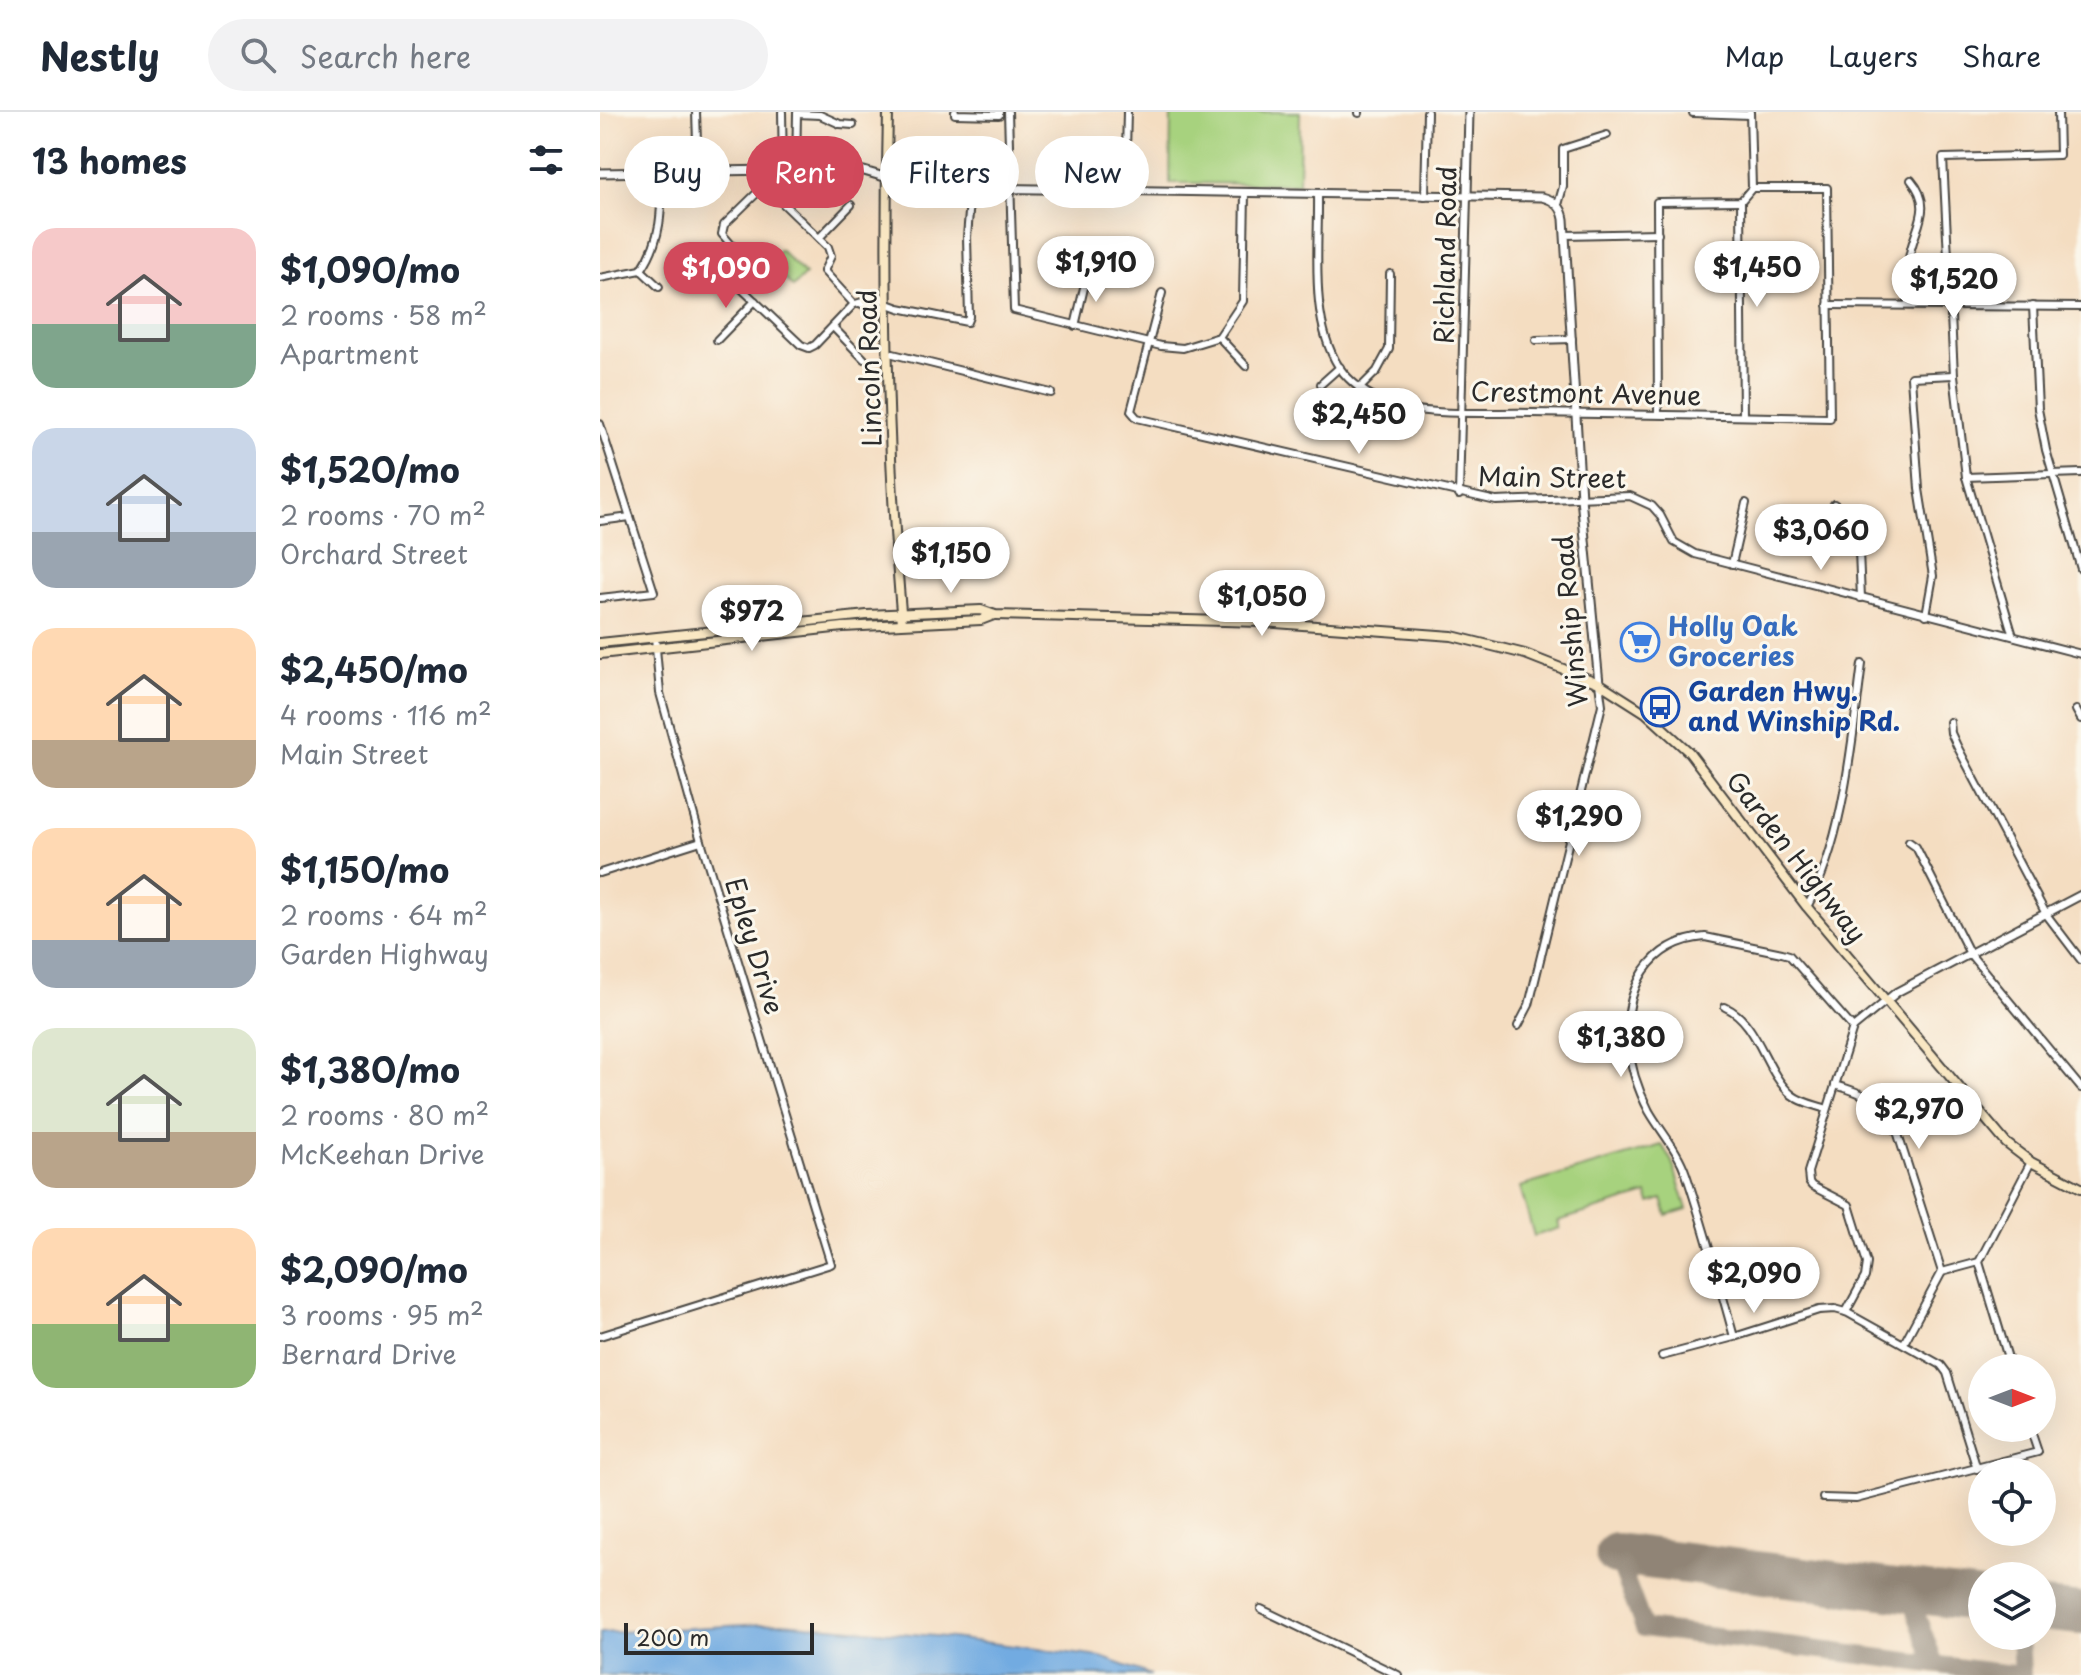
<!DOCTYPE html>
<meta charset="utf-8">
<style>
:root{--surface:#fff;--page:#f2f2f3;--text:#1f2937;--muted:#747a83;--line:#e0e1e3;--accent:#d1495b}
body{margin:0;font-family:"Playpen Sans",sans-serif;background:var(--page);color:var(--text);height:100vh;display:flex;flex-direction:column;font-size:30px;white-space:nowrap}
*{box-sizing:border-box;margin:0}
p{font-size:26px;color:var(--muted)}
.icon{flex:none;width:44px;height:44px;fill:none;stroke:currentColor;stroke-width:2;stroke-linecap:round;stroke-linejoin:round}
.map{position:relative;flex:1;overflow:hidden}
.details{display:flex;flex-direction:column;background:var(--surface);width:600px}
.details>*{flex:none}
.top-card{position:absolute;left:24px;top:24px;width:760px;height:72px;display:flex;gap:16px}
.needle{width:52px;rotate:90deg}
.tools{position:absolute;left:1368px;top:1242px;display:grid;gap:16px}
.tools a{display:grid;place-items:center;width:88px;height:88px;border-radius:50%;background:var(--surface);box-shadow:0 8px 32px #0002;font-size:40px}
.scale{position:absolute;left:24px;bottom:20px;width:190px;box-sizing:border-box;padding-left:8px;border:4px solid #2b2b2b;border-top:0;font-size:22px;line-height:28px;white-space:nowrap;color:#2b2b2b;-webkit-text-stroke:6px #fbf7ec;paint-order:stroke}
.price{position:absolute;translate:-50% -68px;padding:0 18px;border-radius:28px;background:#fff;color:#222;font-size:26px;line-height:52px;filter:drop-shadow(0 2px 4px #0008)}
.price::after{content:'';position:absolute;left:50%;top:48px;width:24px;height:18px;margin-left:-12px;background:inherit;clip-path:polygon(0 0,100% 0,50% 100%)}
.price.on{background:var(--accent);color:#fff}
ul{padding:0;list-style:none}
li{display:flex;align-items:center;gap:24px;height:200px;padding:0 32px}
li span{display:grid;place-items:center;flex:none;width:224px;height:160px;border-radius:24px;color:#555}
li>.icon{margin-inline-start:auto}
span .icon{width:96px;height:96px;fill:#fffc;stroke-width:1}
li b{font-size:34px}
h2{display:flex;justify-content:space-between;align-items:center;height:96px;padding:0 32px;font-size:34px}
.pill{padding:0 28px;border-radius:36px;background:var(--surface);box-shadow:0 8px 32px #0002;font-size:28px;line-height:72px}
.pill.on{background:var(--accent);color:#fff}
header{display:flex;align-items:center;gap:48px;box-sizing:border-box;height:112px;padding:0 40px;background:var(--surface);border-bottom:2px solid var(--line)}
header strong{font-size:38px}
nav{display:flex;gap:44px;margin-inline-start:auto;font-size:28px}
.search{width:560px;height:72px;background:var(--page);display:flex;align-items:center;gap:20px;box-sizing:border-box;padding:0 28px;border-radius:44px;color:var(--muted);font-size:30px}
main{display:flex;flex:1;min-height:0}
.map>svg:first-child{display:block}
.green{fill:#a7d27e;stroke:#697e54;stroke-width:2}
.water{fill:#72abe1;stroke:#4e6b86;stroke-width:2}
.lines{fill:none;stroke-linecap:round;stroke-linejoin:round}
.taxiway{stroke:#908476;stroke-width:18}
.runway{stroke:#908476;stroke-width:42}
.minor-casing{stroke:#494642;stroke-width:10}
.tertiary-casing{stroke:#494642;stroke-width:11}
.secondary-casing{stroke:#494642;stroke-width:12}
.minor{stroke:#fff;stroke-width:6}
.tertiary{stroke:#fff;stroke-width:7}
.secondary{stroke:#f9e7c3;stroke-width:8}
.labels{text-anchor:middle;stroke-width:6;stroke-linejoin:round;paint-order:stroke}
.street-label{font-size:26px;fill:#2b2b2b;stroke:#fbf7ec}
.shop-label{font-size:26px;font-weight:bold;fill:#366cbe;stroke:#fbf7ec;text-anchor:start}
.transit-label{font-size:26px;font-weight:bold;fill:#164399;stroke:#fbf7ec;text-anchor:start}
</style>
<header>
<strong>Nestly</strong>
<div class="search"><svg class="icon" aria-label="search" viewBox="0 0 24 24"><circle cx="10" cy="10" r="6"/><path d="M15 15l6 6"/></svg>Search here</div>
<nav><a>Map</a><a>Layers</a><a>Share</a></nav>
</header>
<main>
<section class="details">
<h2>13 homes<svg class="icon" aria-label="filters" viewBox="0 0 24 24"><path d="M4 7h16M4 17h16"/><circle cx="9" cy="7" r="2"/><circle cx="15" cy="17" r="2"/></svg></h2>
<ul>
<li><span style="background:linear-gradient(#f6c9c9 60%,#7fa58c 0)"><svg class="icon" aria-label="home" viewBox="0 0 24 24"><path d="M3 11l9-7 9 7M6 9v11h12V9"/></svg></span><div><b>$1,090/mo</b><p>2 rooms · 58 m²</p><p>Apartment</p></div></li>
<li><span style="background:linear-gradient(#c9d6e8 65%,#9aa5b1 0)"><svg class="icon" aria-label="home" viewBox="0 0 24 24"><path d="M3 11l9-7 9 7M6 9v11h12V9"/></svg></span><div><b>$1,520/mo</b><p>2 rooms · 70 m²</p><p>Orchard Street</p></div></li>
<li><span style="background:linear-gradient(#ffd9b3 70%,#b9a48a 0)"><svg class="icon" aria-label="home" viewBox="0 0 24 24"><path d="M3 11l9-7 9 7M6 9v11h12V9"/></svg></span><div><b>$2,450/mo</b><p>4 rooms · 116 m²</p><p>Main Street</p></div></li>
<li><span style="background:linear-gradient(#ffd9b3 70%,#9aa5b1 0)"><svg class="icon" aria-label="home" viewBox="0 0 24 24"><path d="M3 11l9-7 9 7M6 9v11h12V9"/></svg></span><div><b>$1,150/mo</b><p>2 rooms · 64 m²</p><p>Garden Highway</p></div></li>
<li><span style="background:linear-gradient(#dfe7d0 65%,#b9a48a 0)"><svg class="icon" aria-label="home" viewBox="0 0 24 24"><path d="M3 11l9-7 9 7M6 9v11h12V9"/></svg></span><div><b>$1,380/mo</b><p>2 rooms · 80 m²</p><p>McKeehan Drive</p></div></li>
<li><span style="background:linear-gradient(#ffd9b3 60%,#8fb573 0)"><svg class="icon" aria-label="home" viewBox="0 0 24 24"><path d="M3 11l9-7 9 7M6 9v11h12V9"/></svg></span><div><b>$2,090/mo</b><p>3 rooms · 95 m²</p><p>Bernard Drive</p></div></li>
</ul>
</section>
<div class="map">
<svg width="1481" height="1563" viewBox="0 0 1481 1563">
<rect width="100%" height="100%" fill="#fbf7ec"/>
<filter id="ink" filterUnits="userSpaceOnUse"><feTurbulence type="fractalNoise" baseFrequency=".0125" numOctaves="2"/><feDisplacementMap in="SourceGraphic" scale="16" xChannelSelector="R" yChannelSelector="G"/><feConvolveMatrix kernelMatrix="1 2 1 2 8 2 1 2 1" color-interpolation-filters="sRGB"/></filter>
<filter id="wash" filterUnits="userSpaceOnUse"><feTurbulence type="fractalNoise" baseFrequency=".006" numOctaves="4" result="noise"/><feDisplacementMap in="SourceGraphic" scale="32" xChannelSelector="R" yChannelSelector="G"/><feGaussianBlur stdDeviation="1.8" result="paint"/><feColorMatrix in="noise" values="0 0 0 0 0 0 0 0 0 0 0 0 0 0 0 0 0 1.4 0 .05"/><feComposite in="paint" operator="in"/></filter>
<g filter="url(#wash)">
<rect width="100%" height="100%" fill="#f4ddc1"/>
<g class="green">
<polygon points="571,0 700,0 699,72 570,71"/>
<polygon points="180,138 205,163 193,175 169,150"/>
<polygon points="1062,1033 1072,1050 1087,1097 1067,1103 1062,1087 1050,1091 1047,1082 958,1109 960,1116 934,1124 920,1075"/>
</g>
<polygon class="water" points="182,1511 335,1524 501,1545 551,1563 0,1563 0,1521"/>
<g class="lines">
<g class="taxiway">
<polyline points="1016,1442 1044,1516 1420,1563"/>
<polyline points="1307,1478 1335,1552"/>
<polyline points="1420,1524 1422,1563"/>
</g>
<g class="runway">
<polyline points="1016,1442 1382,1489"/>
<polyline points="1442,1498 1481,1502"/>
</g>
</g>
</g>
<g filter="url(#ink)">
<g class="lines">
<g class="minor-casing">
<g id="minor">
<polyline points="96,0 98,60"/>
<polyline points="182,0 183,58"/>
<polyline points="355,0 355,2 399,3 399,0"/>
<polyline points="408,0 414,198 561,234 583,236 619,225 643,189 645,81"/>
<polyline points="1150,0 1152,76"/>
<polyline points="759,1 759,0"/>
<polyline points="1093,1 1150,3"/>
<polyline points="197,2 220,3 240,12 253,13"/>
<polyline points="160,58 161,77"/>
<polyline points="168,58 168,77 228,135 231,144 224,159 254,192 215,233 209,236 201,233 142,177 140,168 148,152 122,122 124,113 161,77 168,77"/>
<polyline points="196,58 197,1"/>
<polyline points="525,80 527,0"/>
<path d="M718 82C719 136 709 208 739 255 751 272 767 283 787 291 825 305 890 300 932 301 1031 302 1131 304 1230 306L1227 76H1152L1141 89 1057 90 1058 303"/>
<polyline points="825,84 827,0"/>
<polyline points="1141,89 1143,304"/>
<polyline points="958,93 963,75 963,37 1007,23"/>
<polyline points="965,123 1058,121"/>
<polyline points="219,126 251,93"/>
<polyline points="41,158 59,175"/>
<path d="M0 166 41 158C62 128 62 97 61 61"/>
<polyline points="562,181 531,299 537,306 896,389 1030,384 1052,394 1060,403 1074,430 1095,442 1481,542"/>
<path d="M260 191C271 198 278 199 288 192"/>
<path d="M254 192C263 191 269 186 280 185L288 192 299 196 367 210 369 205 367 125 371 76"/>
<polyline points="1228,193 1481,195"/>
<path d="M1308 193C1308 178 1307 162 1309 147 1312 118 1336 97 1311 68"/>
<polyline points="1433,194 1438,297 1446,338 1481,457"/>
<polyline points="475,214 487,163"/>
<polyline points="233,215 264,247"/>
<polyline points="619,225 646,254"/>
<polyline points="117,228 155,189"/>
<polyline points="936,228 972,227"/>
<polyline points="289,241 451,281"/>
<polyline points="721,272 740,255"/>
<polyline points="759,277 777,259 789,237 790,162"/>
<polyline points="0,312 54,480 0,486"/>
<polyline points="1366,365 1481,361"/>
<polyline points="859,383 867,84"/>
<polyline points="1234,392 1252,405 1259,439 1261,486"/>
<polyline points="0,409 30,405"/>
<polyline points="1132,452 1146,391"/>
<polyline points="1326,503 1333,464 1319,377 1311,265 1354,263"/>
<polyline points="1413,524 1366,365 1354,263 1343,46 1459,43 1458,0"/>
<polyline points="1476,598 1481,607"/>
<polyline points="1350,610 1351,621 1357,634 1446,802 1481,848"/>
<polyline points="1309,730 1316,735 1370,842 1481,976"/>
<polyline points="0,761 101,729"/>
<path d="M1207 795C1244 728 1252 628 1262 552"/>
<path d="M1125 895C1159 910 1165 961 1192 983 1202 991 1216 993 1227 997"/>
<polyline points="918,914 929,893 1002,593 999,571"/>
<path d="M1235 973C1263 981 1280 988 1295 1013L1342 1160"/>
<polyline points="1246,1200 1265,1165 1267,1151 1249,1093 1212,1074 1209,1070 1208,1060 1253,916 1286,889"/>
<polyline points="0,1224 231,1152 101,729 60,581 55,525"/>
<path d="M1134 1225C1119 1171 1104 1115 1086 1062 1078 1038 1061 1020 1049 999 1027 957 1017 901 1044 859 1059 837 1080 827 1105 825L1182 841 1189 843 1253 916"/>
<polyline points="1304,1231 1342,1160 1379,1150"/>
<polyline points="1062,1244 1134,1225 1219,1198 1235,1197 1246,1200 1341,1253 1347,1261 1377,1357"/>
<polyline points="1411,1256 1379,1150 1431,1050"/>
<polyline points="1223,1386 1256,1387 1438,1340 1430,1316"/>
<polyline points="661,1497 798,1563"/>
</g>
</g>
<g class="tertiary-casing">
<g id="tertiary">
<path d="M0 61 235 57 264 59 308 72 371 76 942 85C954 88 962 94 964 107L981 386 999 571"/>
<polyline points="867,84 869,0"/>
<polyline points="1286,889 1297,880 1481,783"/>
</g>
</g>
<g class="secondary-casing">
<g id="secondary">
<path d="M288 0C284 168 287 343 302 511"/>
<polyline points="0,531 267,503 381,498 395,503 662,510 852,524 925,542 999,571 1046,601 1089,640 1207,795 1406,1031 1431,1050 1481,1076"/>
<polyline points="0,542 243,515 381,508 394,503"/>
</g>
</g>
<use href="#minor" class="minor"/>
<use href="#tertiary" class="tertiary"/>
<use href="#secondary" class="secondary"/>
</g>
</g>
<defs>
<g id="supermarket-ring" transform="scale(2)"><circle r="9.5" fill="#fbf7ec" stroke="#3f7fe0" stroke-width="1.5"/><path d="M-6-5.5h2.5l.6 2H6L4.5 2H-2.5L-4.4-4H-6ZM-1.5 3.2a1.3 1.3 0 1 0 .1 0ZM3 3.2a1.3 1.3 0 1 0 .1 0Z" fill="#3f7fe0"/></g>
<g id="bus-ring" transform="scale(2)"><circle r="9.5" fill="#fbf7ec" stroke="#1a4fb4" stroke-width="1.5"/><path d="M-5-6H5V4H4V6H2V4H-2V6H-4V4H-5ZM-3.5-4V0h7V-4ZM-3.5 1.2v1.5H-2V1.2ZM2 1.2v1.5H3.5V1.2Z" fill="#1a4fb4"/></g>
</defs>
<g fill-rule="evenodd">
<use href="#supermarket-ring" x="1040" y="530"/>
<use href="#bus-ring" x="1060" y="595"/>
</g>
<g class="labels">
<g class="street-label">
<text transform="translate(846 143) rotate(-89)" y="9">Richland Road</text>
<text transform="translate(270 256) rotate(-92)" y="9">Lincoln Road</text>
<text transform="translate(986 282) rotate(1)" y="9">Crestmont Avenue</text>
<text transform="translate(952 366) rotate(1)" y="9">Main Street</text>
<text transform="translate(971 509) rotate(-95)" y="9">Winship Road</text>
<text transform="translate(1196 745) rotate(52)" y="9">Garden Highway</text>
<text transform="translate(154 834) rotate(73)" y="9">Epley Drive</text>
</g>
<g class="shop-label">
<text x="1068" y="524">Holly Oak<tspan x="1068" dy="30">Groceries</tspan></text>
</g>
<g class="transit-label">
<text x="1088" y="589">Garden Hwy.<tspan x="1088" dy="30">and Winship Rd.</tspan></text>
</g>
</g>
</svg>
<div class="tools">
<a><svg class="needle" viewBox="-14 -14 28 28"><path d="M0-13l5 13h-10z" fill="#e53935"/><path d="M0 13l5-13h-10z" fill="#747a83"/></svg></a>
<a><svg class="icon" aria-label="locate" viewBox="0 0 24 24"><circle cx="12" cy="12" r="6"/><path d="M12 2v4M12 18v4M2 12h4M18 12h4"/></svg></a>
<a><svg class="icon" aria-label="layers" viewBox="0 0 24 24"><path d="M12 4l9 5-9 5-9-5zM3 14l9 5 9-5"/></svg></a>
</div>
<div class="scale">200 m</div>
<b class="price" style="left:496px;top:192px">$1,910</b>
<b class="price" style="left:1157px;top:197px">$1,450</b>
<b class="price on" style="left:126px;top:198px">$1,090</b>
<b class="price" style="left:1354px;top:209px">$1,520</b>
<b class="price" style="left:759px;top:344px">$2,450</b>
<b class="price" style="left:1221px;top:460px">$3,060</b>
<b class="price" style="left:351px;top:483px">$1,150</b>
<b class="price" style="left:662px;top:526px">$1,050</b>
<b class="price" style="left:152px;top:541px">$972</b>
<b class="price" style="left:979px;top:746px">$1,290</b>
<b class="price" style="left:1021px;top:967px">$1,380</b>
<b class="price" style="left:1319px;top:1039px">$2,970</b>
<b class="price" style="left:1154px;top:1203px">$2,090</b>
<div class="top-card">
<a class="pill">Buy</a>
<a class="pill on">Rent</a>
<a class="pill">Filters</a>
<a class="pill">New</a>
</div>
</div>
</main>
